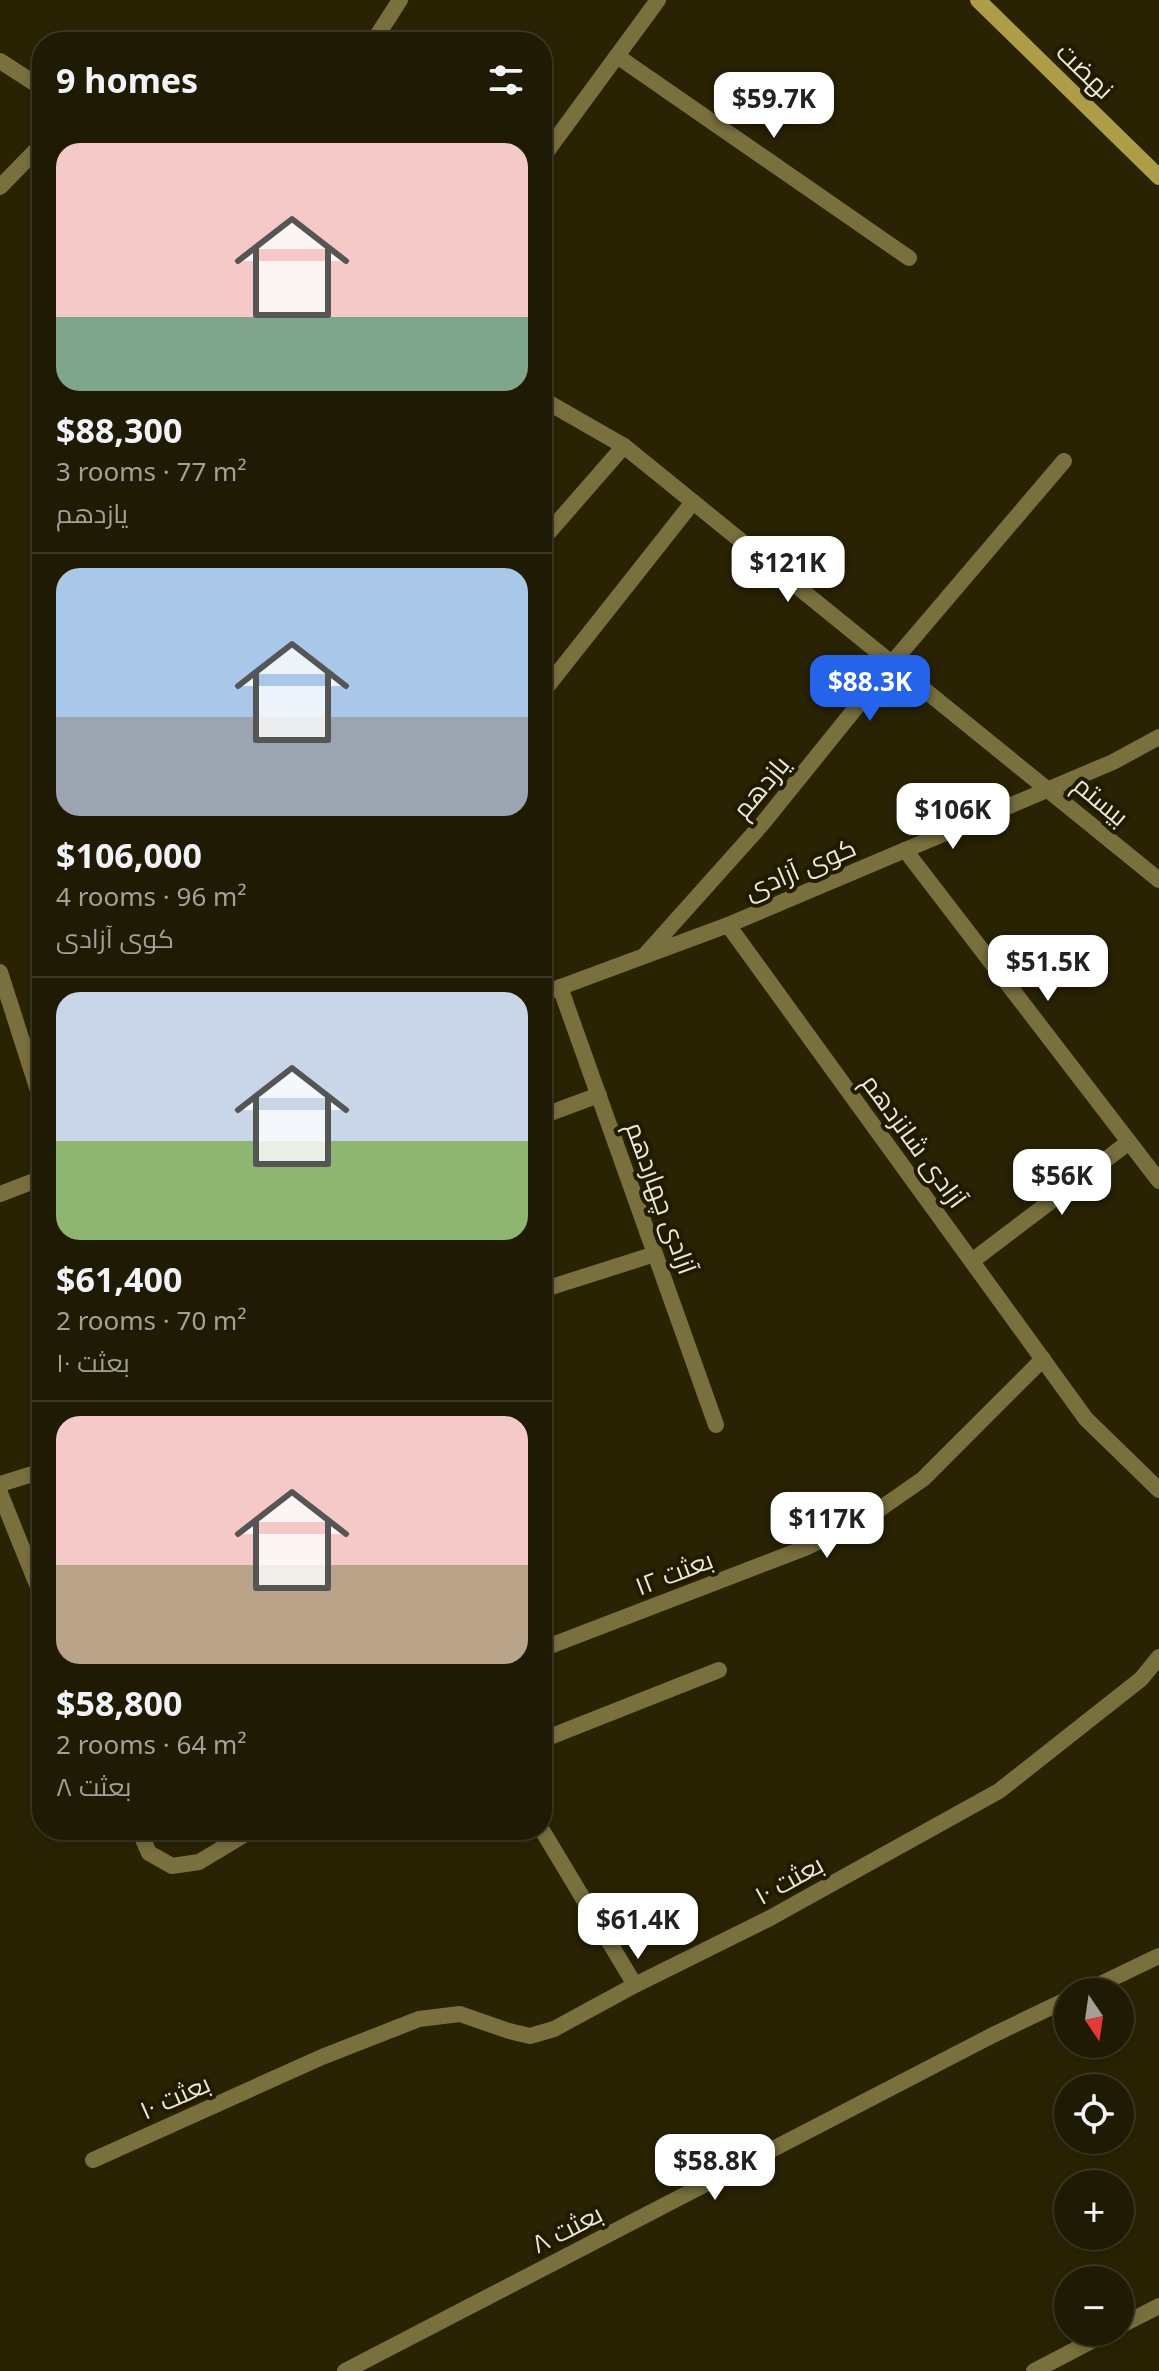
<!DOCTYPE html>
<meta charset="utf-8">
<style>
:root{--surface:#1f1a03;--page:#2c2712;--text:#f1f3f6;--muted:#a1a19a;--line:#3c3825;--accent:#2563eb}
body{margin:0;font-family:"Noto Sans",Cairo,sans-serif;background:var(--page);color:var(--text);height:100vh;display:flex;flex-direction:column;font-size:30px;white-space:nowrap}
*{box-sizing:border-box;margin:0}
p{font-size:26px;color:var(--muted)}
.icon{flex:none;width:44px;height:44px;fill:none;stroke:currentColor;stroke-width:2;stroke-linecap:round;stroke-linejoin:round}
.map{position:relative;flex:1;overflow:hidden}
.drawer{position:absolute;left:32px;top:32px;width:520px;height:1808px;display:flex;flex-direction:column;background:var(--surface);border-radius:32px;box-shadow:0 4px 12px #0003,0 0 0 2px var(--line)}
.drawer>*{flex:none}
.needle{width:52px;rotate:167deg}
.controls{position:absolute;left:1054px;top:1978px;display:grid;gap:16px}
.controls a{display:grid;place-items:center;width:80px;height:80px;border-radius:50%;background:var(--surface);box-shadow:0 4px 12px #0003,0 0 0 2px var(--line);font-size:40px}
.price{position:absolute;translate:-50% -68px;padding:0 18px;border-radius:16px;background:#fff;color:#222;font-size:26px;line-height:52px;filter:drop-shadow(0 2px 4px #0008)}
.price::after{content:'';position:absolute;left:50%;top:48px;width:24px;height:18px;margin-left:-12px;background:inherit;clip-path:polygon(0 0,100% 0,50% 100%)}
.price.selected{background:var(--accent);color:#fff}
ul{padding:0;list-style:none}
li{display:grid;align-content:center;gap:16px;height:424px;padding:0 24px}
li+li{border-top:2px solid var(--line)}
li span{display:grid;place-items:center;height:248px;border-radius:24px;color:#555}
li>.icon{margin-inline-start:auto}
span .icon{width:144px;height:144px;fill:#fffc;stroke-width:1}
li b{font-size:34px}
h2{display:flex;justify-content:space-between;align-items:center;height:96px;padding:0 24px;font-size:34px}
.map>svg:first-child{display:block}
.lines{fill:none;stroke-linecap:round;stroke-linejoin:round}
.street{stroke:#7a703e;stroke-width:16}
.secondary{stroke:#ad9c48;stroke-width:16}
.labels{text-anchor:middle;stroke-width:8;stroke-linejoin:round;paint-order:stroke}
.street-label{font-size:26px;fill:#eae7d5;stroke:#201a00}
</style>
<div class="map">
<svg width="1159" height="2371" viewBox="0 0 1159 2371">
<rect width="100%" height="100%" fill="#292304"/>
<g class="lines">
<g class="street">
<polyline points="373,42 400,0"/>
<polyline points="617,56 909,258"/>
<polyline points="0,61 42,88"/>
<polyline points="542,158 658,0"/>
<polyline points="0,187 42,144"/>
<polyline points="542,399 624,446 1159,880"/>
<polyline points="542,540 624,446"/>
<polyline points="542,693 693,502"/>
<polyline points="905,850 1159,1181"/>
<polyline points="728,925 1086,1419 1159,1490"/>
<polyline points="645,955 763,823 892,663 1064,461"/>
<polyline points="0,972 42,1103"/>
<polyline points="560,987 716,1425"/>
<polyline points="542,994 728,925 1113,762 1159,737"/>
<polyline points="542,1116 599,1095"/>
<polyline points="0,1194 42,1178"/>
<polyline points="972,1261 1129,1142"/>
<polyline points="542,1290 655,1254"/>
<polyline points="0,1484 42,1471"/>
<polyline points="0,1493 42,1597"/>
<polyline points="542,1649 805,1548 861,1522 923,1479 1043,1359"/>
<polyline points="542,1740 719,1670"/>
<polyline points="139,1830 149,1853 172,1866 199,1862 252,1830"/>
<polyline points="542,1830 635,1985"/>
<polyline points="1084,1992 1159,1956"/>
<polyline points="93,2160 322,2057 419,2019 460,2014 509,2031 530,2036 554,2029 635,1985 770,1918 999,1791 1141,1679 1159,1657"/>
<polyline points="1120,2326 1159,2306"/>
<polyline points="345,2371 993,2035 1068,1999"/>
<polyline points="1034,2371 1109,2332"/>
</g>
<polyline class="secondary" points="978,0 1159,177"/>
</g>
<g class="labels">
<g class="street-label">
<text transform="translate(1085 71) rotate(44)" y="9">نهضت</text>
<text transform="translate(761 787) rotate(-50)" y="9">یازدهم</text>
<text transform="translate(1101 801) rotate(40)" y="9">بیستم</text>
<text transform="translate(800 869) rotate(-23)" y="9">کوی آزادی</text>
<text transform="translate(914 1141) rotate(54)" y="9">آزادی شانزدهم</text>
<text transform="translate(661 1198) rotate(70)" y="9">آزادی چهاردهم</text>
<text transform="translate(674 1573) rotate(-21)" y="9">بعثت ۱۲</text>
<text transform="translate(789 1880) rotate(-29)" y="9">بعثت ۱۰</text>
<text transform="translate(175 2097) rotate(-24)" y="9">بعثت ۱۰</text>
<text transform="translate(567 2229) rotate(-27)" y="9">بعثت ٨</text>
</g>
</g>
</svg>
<div class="controls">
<a><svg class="needle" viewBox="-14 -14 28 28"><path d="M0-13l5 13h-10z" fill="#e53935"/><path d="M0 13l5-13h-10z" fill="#a1a19a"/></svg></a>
<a><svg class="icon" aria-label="locate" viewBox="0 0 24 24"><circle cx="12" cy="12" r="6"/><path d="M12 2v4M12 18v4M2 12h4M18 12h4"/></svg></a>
<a>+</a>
<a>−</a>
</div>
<b class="price" style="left:774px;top:140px">$59.7K</b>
<b class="price" style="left:788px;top:604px">$121K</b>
<b class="price selected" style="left:870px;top:723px">$88.3K</b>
<b class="price" style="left:953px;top:851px">$106K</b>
<b class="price" style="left:1048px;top:1003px">$51.5K</b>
<b class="price" style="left:1062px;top:1217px">$56K</b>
<b class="price" style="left:827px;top:1560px">$117K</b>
<b class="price" style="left:638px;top:1961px">$61.4K</b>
<b class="price" style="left:715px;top:2202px">$58.8K</b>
<section class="drawer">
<h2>9 homes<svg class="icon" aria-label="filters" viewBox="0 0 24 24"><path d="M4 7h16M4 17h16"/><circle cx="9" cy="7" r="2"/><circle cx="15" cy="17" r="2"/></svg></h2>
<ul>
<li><span style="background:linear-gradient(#f6c9c9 70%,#7fa58c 0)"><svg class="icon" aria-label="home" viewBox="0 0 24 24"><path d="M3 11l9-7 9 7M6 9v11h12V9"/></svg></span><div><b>$88,300</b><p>3 rooms · 77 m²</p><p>یازدهم</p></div></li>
<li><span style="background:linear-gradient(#a9c7e8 60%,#9aa5b1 0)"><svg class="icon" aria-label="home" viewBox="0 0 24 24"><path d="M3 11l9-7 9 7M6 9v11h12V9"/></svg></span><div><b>$106,000</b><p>4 rooms · 96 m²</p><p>کوی آزادی</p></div></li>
<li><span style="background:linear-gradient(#c9d6e8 60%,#8fb573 0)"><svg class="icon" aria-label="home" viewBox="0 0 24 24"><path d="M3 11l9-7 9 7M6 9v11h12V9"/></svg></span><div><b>$61,400</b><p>2 rooms · 70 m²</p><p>بعثت ۱۰</p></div></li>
<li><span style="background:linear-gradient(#f6c9c9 60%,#b9a48a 0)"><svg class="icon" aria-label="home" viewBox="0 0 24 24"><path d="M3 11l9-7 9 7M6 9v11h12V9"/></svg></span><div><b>$58,800</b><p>2 rooms · 64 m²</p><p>بعثت ٨</p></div></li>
</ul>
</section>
</div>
